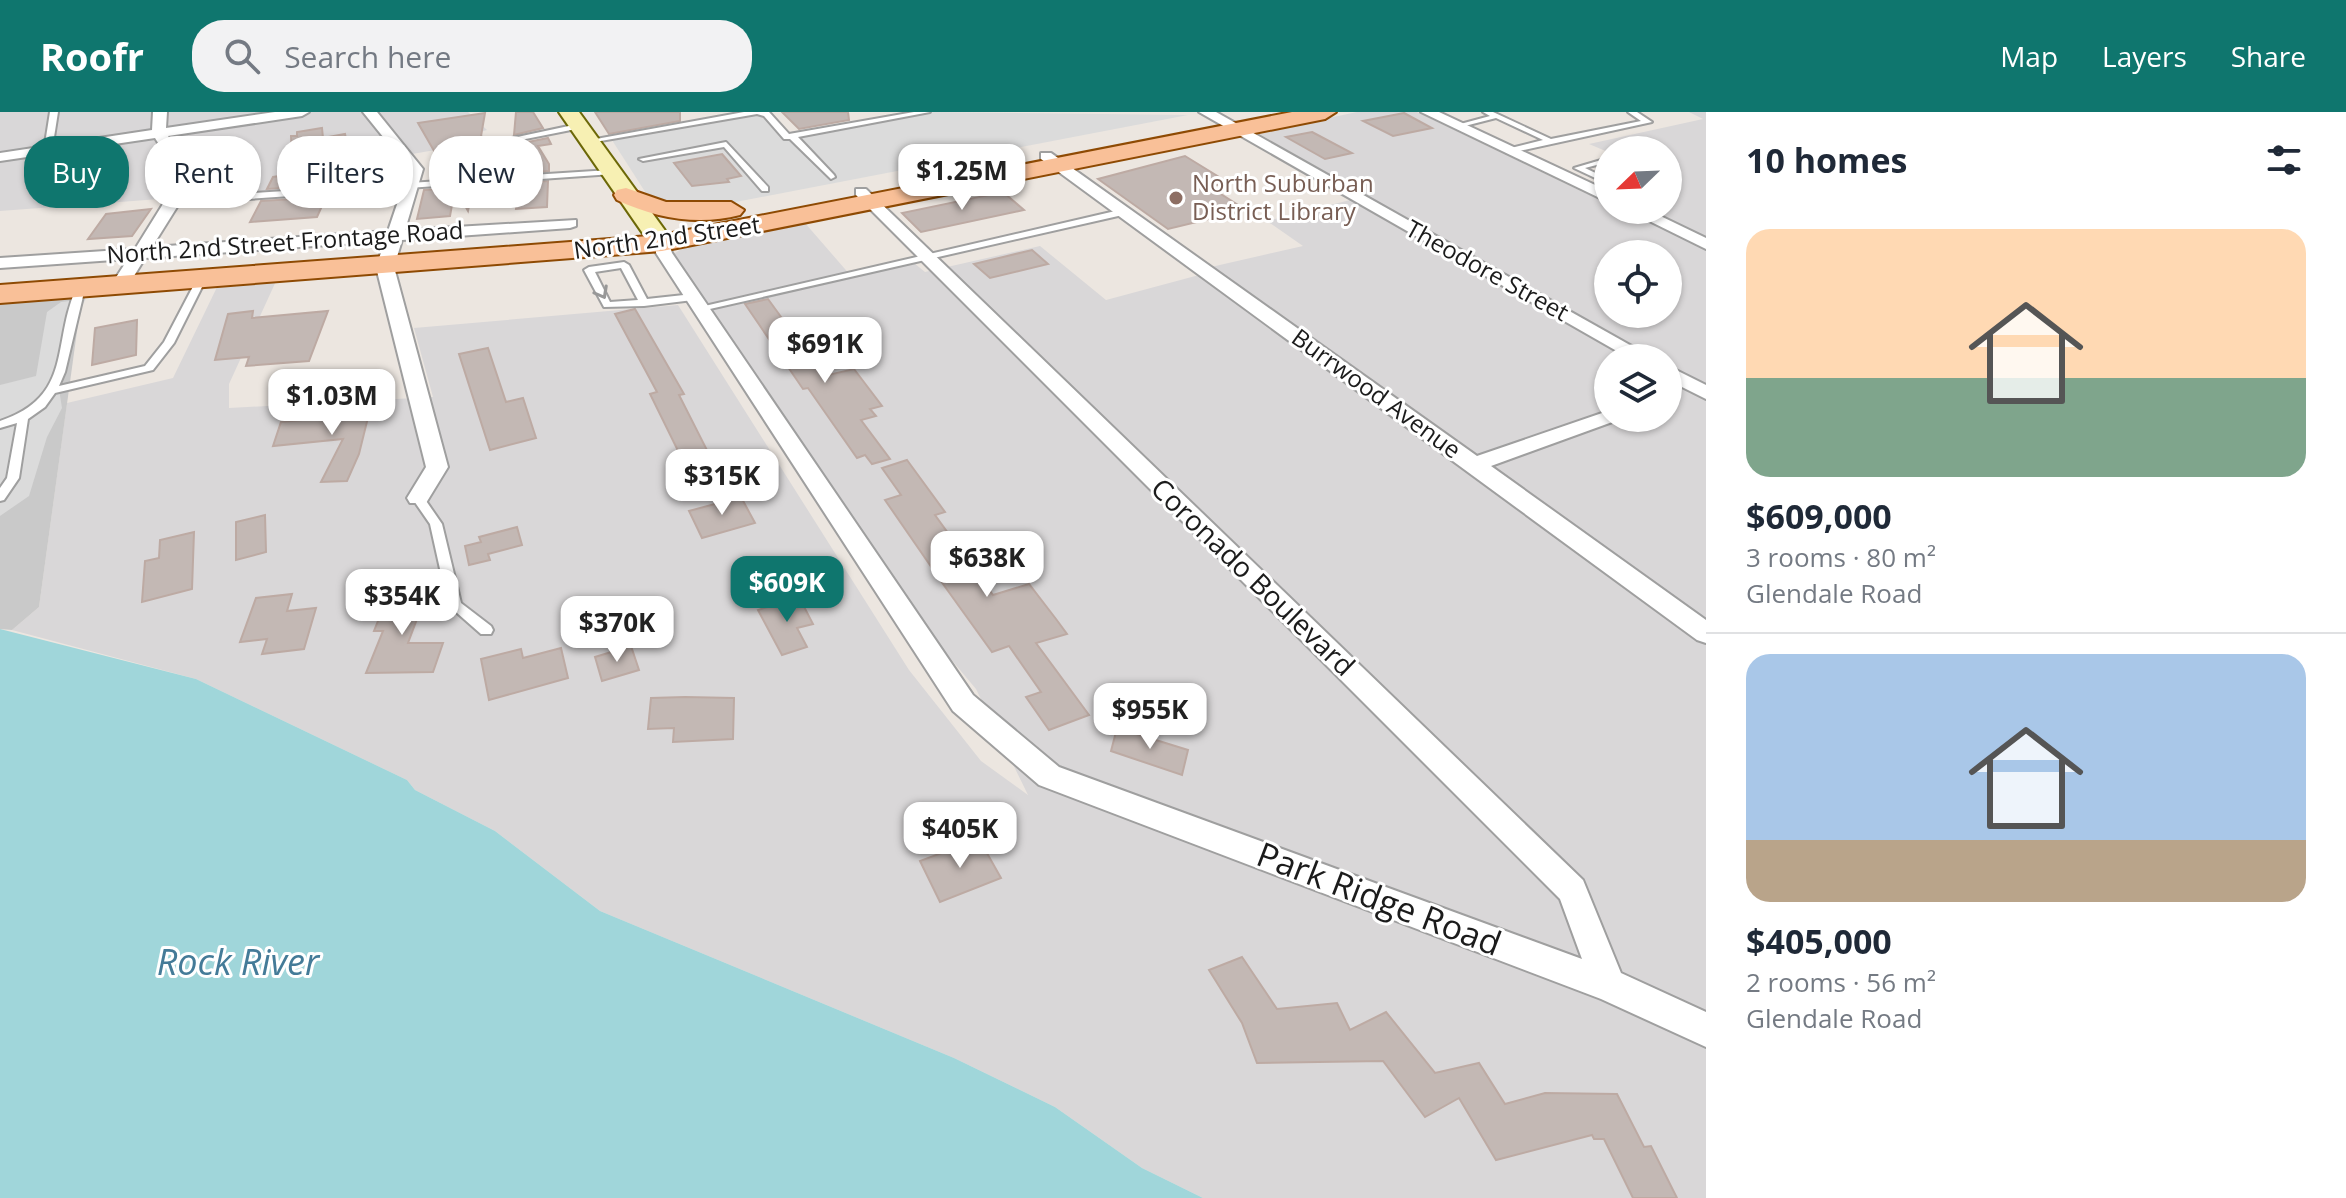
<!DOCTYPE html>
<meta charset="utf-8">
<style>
:root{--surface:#fff;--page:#f2f2f3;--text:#1f2937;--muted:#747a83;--line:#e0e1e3;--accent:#0f766e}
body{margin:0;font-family:"Open Sans",sans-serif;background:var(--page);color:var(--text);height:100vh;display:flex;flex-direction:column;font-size:30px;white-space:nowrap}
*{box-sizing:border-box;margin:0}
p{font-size:26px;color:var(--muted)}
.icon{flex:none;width:44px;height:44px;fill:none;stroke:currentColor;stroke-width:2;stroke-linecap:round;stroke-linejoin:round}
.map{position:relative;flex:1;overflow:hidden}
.side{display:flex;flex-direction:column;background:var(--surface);width:640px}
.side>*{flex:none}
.banner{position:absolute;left:24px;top:24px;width:760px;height:72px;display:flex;gap:16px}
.needle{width:52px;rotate:247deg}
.controls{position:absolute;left:1594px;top:24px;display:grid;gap:16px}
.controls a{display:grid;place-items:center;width:88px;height:88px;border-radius:50%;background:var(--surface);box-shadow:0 2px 6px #0004;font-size:40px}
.price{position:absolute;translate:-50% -68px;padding:0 18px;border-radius:16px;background:#fff;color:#222;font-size:26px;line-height:52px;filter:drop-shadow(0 2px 4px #0008)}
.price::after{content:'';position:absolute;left:50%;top:48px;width:24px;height:18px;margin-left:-12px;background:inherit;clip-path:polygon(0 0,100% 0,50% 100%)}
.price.on{background:var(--accent);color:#fff}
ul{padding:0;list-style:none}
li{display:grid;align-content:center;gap:16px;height:424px;padding:0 40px}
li+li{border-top:2px solid var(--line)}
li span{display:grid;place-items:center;height:248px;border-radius:24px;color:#555}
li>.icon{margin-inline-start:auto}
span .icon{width:144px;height:144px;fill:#fffc;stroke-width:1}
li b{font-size:34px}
h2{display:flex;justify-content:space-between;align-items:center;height:96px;padding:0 40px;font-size:34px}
.chip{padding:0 28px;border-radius:32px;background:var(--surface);box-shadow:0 2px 6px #0004;font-size:28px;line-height:72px}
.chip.on{background:var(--accent);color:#fff}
header{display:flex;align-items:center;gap:48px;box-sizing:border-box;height:112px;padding:0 40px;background:var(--accent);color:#fff}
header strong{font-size:38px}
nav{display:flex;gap:44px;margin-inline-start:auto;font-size:28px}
.search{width:560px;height:72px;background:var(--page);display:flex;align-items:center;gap:20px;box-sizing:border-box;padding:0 28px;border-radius:32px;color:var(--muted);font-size:30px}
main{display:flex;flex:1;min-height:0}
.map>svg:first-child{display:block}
.residential{fill:#d9d7d8;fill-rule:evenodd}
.religious{fill:#c9c9c9}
.parking{fill:#dbdbdb}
.water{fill:#a0d6da}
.building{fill:#c3b8b4;stroke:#bdaaa3;stroke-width:2}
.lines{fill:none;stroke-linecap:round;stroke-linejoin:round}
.lane-casing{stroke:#9f9f9f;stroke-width:4}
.street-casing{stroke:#9f9f9f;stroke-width:4}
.secondary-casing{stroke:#6c6807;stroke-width:4}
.primary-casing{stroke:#8e4a03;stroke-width:4}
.lane{fill:#fff;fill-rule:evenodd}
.street{fill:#fff;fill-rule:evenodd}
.secondary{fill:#f7f0b3;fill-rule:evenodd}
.primary{fill:#f9c098;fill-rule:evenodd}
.oneway{stroke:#989898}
.education-dot{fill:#8d6e63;stroke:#fff;stroke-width:3}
.labels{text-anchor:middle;stroke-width:6;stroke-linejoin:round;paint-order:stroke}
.far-education-label{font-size:24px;fill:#785e54;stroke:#fff;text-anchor:start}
.far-street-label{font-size:24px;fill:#1b1b1b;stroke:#fff}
.street-label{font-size:28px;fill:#1b1b1b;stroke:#fff}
.near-street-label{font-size:34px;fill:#1b1b1b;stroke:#fff}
.near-water-label{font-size:36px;font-style:italic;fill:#447b98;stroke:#fff}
</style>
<header>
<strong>Roofr</strong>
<div class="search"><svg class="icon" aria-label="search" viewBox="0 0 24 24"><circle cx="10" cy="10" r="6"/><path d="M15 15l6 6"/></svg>Search here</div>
<nav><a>Map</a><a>Layers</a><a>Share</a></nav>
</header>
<main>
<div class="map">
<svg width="1706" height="1086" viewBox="0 0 1706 1086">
<rect width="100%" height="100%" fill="#ece6e0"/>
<g class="residential">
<polygon points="0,0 468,0 487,18 480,20 487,29 395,45 403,56 399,69 0,99"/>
<path d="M1357 0H1417L1587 82 1608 77V98H1668V38L1608 40 1589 32 1703 7 1689 0H1706V1086H1203L1142 1056 1055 995 954 946 600 799 495 719 415 678 407 668 196 567 12 518 39 495 67 291 173 266 219 171 277 167 229 272V296L433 285 414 216 678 193 909 558 981 649 1028 683 976 577 939 533 674 144 675 141 685 135 805 111 851 164 906 151H914L925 160 1040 134 1106 188 1214 159 1211 155 1303 134 1267 109 1366 84 1258 21ZM1608 142H1668V202H1608ZM1608 246H1668V306H1608Z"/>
</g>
<polygon class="religious" points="82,183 39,495 12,518 0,517 0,188"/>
<g class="parking">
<polygon points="757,0 766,2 787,25 927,0 1188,3 715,94 651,89 610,25"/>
<polygon points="86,187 74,206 58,271 62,296 47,325 29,384 0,404 0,273 36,264 47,200 61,190"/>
</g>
<polygon class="water" points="0,517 196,567 407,668 415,678 495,719 600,799 954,946 1055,995 1142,1056 1203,1086 0,1086"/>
<g class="building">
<polygon points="516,0 533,0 543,16 514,23"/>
<polygon points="595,0 680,0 680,9 609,22"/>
<polygon points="782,0 848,0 849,8 799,17"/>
<polygon points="485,1 480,30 453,36 461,43 479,39 474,64 449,65 418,11"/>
<polygon points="1404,1 1432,16 1393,24 1363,9"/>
<polygon points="322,16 323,26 345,22 351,51 340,52 331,73 267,77 273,65 293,62 291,24 297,24 297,20"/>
<polygon points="1312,20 1352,41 1325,47 1286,25"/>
<polygon points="548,26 551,32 538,34 549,52 549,59 509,62 513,33"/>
<polygon points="722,42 741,64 727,67 729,70 692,74 674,51"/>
<polygon points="1185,44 1227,70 1210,75 1246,98 1168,117 1098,67"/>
<polygon points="548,69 547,95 516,97 518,81 507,82 508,72"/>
<polygon points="473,75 468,99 455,76 450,104 417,107 424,78"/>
<polygon points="1003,80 1024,98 921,120 902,101"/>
<polygon points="326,85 317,105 250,110 261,89"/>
<polygon points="151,97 132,124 88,127 106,102"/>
<polygon points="1032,138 1048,152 990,166 974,152"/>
<polygon points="768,187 824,264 854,257 882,294 870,297 876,304 861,308 890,347 872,352 865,343 857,346 808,276 803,277 745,192"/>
<polygon points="635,197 684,282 679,283 713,350 687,357 650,282 657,280 615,202"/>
<polygon points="253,199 252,206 328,199 309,249 246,254 249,245 215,248 228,202"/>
<polygon points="137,208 136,243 92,253 95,216"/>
<polygon points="488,236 506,290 523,286 536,326 490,338 459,242"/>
<polygon points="367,278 374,281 359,342 347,369 321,370 343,327 273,334 281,310 354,303"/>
<polygon points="907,348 945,400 935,403 993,483 1029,472 1056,507 1067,522 1036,531 1089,603 1049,618 1026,585 1041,580 1009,534 992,540 943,472 885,388 901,383 882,356"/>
<polygon points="741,385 755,411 702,426 689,399"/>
<polygon points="265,403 266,440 236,448 236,410"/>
<polygon points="517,415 522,433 488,442 490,448 469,453 465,434 481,430 479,425"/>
<polygon points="194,420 192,477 142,490 145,449 159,446 160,428"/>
<polygon points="428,478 408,531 443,531 433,560 366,561 383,519 374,519 390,479"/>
<polygon points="292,482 287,499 316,496 304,537 262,542 267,527 240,530 256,486"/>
<polygon points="799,485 813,512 797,516 807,535 782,543 758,498"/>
<polygon points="631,534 639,558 602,569 595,545"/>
<polygon points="561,536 568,566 489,588 481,547 521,537 523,546"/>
<polygon points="685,585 734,586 733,627 673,630 674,616 648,617 651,586"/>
<polygon points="1117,616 1188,638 1182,663 1111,639"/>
<polygon points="979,727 1001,766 940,790 920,749"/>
<polygon points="1242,845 1277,897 1337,891 1350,918 1386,900 1435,961 1479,951 1505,992 1545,981 1617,982 1644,1035 1651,1034 1677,1086 1633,1086 1604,1027 1594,1027 1592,1023 1496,1048 1459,986 1425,1005 1383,949 1257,951 1242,911 1209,858"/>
</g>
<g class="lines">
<g class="lane-casing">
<g id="lane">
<polygon points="50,0 58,0 52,38 48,40 44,38"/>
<polygon points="744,0 769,0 789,22 914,0 930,0 798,25 834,63 835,65 831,67 790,27 784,27 764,4 757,2 589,31 585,29"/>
<polygon points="1483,0 1493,0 1551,27 1641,9 1628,0 1637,0 1652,10 1510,41 1507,41 1507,37 1543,28 1496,6 1457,16 1453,14 1490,4"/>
<polygon points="578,12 581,12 581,16 460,40 456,38"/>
<polygon points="726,30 768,75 768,79 762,79 724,35 643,49 639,47"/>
<polygon points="1608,46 1608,50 1585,56 1608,67 1608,72 1574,56"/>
<polygon points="610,58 613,58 613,62 175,92 171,89 175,86"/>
<polygon points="1124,97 1128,100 1127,102 701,199 696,196"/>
<path d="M624 150 629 153 647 187 693 182 698 185 693 188 644 194 604 195 584 158 589 155ZM621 156 638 188 610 190 595 160Z"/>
<path d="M198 165 206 167 174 231 153 258 55 281 45 295 28 307 19 366 4 388 0 389V376L7 366 17 311 0 316V309C74 284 51 232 77 174L85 176 65 260 59 274 145 254 164 230Z"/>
<polygon points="418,382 422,383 442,412 461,491 491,514 493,518 491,522 481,522 448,493 430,412 412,386"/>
</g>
</g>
<g class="street-casing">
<g id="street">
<polygon points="153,0 167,0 166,16 275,0 309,0 302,4 168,24 183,48 192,71 152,135 388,119 409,57 363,0 377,0 423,57 405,118 576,108 576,114 570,116 402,128 394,155 448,355 426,391 410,391 407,386 426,355 376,155 385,129 145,146 126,177 120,178 111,173 128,147 0,156 0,146 135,137 176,71 169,48 155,26 0,49 0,41 152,18"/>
<polygon points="1199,0 1216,0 1653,246 1629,246"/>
<polygon points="1421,0 1439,0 1608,79 1608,90"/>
<polygon points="1041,41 1051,41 1477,344 1608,299 1608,306 1618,306 1615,309 1491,354 1706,508 1706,531 1697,528 1041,47"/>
<polygon points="856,77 866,77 1583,768 1621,861 1706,900 1706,935 1601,887 1039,673 953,599 656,141 656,128 668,128 672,141 973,583 1059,655 1582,847 1560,787 856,83"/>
<polygon points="1627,98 1648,98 1706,126 1706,137"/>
<polygon points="1668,254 1706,273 1706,287 1668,268"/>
</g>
</g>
<g class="secondary-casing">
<polygon id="secondary" points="559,0 579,0 674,131 671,136 653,136"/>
</g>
<g class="primary-casing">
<g id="primary">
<polygon points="1292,0 1336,0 1325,7 662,139 0,191 0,173 662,123"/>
<path d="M626 76 666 90H731L744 98 740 103C698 114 655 106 617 88L614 83 617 78Z"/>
</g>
</g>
<use href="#lane" class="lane"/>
<use href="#street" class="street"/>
<use href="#secondary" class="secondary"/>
<use href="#primary" class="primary"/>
</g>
<defs><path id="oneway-chevron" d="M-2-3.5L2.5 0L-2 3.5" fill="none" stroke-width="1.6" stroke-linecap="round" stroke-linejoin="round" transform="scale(2)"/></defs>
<use class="oneway" href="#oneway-chevron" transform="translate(602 181) rotate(61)"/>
<circle class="education-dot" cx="1176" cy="86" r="8"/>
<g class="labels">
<g class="far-education-label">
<text x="1192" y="80">North Suburban<tspan x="1192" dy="28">District Library</tspan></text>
</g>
<g class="far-street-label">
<text transform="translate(667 126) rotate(-8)" y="8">North 2nd Street</text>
<text transform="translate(285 131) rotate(-4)" y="8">North 2nd Street Frontage Road</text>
<text transform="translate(1487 159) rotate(29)" y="8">Theodore Street</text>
<text transform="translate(1376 282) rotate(36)" y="8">Burrwood Avenue</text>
</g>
<g class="street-label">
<text transform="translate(1253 465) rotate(44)" y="10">Coronado Boulevard</text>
</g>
<g class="near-street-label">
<text transform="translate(1379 787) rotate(21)" y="12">Park Ridge Road</text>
</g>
<g class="near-water-label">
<text x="238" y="863">Rock River</text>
</g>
</g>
</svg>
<div class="controls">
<a><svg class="needle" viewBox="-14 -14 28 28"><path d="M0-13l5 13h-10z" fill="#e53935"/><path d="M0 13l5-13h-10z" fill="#747a83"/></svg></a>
<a><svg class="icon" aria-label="locate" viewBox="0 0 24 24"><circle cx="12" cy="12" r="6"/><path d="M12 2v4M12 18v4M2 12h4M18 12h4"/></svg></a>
<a><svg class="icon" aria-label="layers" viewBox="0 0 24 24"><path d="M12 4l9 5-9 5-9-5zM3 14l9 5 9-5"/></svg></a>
</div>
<b class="price" style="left:962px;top:100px">$1.25M</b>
<b class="price" style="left:825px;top:273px">$691K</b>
<b class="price" style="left:332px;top:325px">$1.03M</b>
<b class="price" style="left:722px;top:405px">$315K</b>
<b class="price" style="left:987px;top:487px">$638K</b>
<b class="price on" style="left:787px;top:512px">$609K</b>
<b class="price" style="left:402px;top:525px">$354K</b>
<b class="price" style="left:617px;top:552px">$370K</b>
<b class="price" style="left:1150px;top:639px">$955K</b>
<b class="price" style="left:960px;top:758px">$405K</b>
<div class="banner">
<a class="chip on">Buy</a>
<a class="chip">Rent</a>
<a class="chip">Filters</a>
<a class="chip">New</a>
</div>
</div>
<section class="side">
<h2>10 homes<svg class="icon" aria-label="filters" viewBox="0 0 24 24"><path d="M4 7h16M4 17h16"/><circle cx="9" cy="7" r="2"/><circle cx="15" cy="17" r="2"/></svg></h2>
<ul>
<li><span style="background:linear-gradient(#ffd9b3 60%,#7fa58c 0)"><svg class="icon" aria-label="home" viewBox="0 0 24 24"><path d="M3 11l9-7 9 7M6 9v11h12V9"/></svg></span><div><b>$609,000</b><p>3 rooms · 80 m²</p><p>Glendale Road</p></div></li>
<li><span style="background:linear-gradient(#a9c7e8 75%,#b9a48a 0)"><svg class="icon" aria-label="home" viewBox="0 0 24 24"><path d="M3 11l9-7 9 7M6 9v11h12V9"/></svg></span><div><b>$405,000</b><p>2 rooms · 56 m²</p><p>Glendale Road</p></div></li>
</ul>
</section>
</main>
